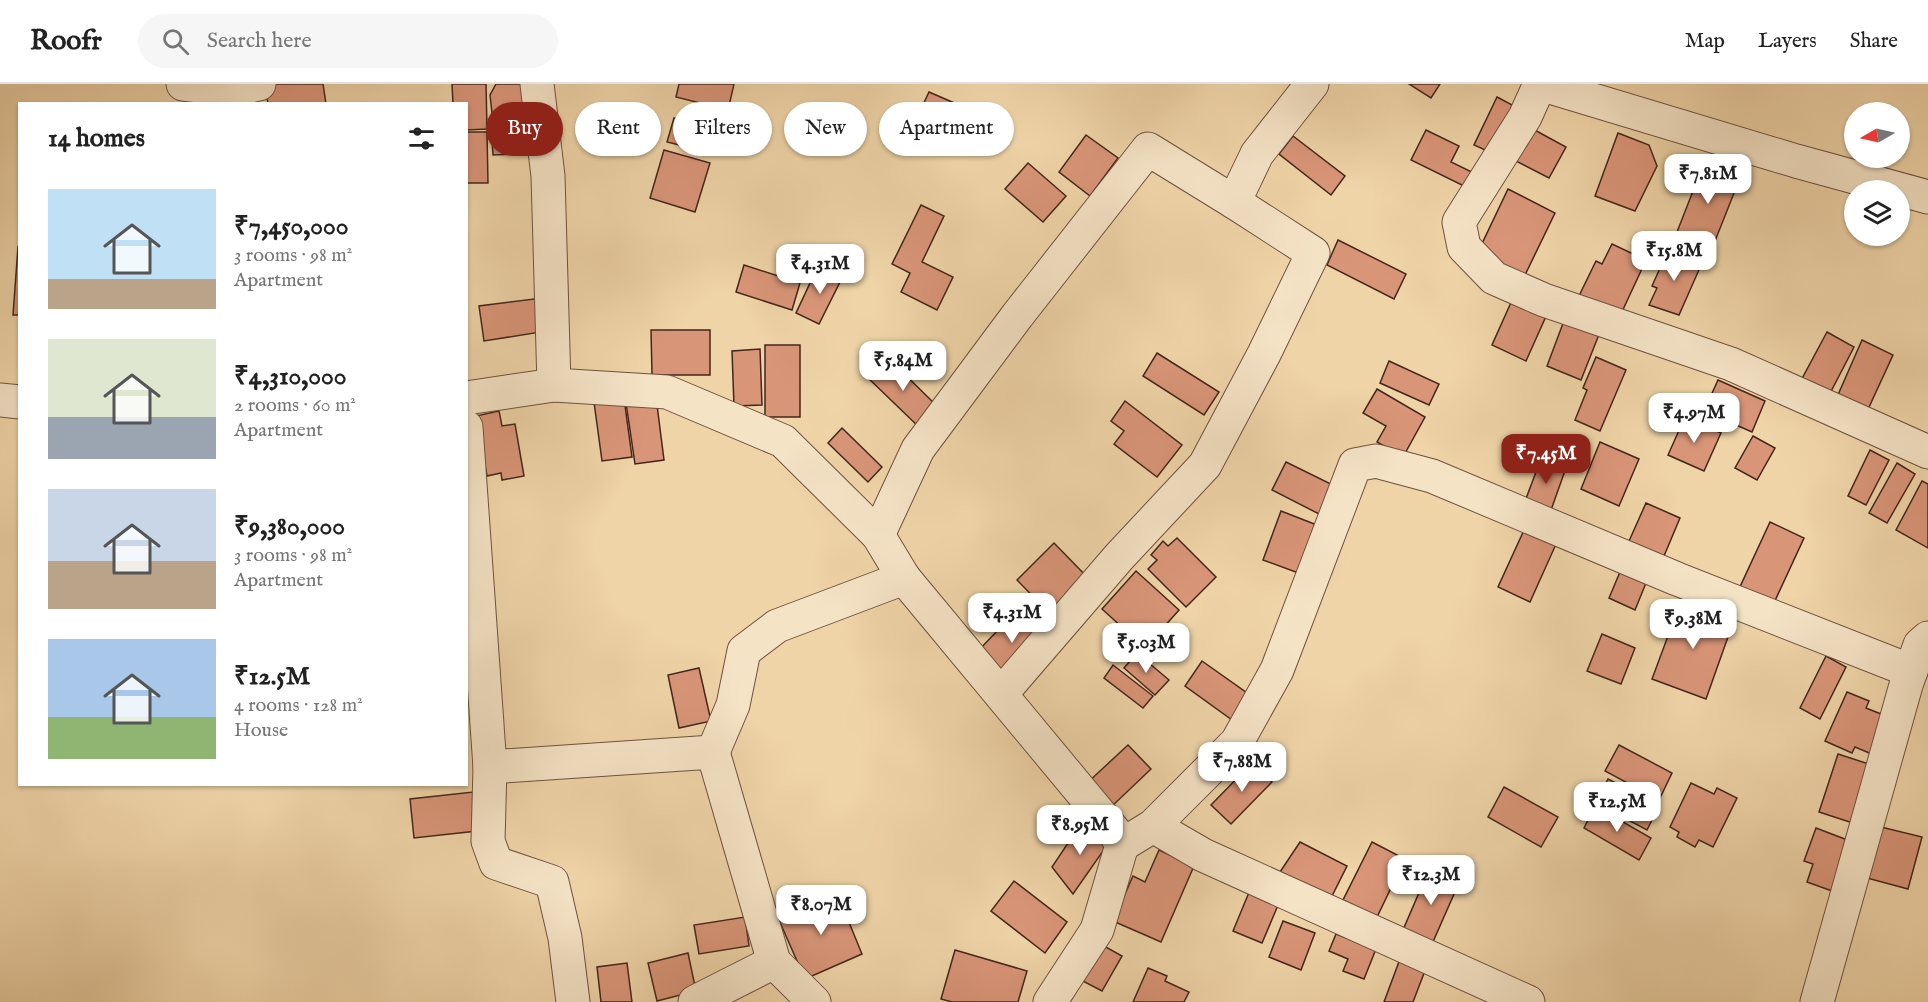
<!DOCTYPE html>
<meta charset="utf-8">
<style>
:root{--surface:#fff;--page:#f6f6f6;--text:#222;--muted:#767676;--line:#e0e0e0;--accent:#8f2418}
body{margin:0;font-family:"IM FELL English",serif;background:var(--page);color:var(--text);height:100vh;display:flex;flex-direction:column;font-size:22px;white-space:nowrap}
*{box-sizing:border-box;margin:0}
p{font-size:20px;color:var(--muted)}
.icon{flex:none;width:33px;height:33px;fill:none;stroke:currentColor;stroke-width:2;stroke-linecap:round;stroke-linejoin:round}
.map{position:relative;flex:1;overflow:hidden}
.sheet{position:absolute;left:18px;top:18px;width:450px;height:684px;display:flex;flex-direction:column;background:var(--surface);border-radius:0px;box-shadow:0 2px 4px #0004}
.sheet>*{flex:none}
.hud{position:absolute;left:486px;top:18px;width:570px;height:54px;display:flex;gap:12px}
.needle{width:39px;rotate:261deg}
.tools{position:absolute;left:1844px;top:18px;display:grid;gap:12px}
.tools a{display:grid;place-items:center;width:66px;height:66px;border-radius:50%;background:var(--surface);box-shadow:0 2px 4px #0004;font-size:30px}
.price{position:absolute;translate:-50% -51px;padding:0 14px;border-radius:12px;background:#fff;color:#222;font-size:20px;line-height:39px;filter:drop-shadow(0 2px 3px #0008)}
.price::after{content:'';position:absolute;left:50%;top:36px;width:18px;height:14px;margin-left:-9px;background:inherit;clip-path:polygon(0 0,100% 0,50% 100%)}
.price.selected{background:var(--accent);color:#fff}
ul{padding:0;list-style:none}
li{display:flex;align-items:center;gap:18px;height:150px;padding:0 30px}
li span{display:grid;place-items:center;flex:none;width:168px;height:120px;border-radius:0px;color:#555}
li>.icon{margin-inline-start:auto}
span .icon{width:72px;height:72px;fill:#fffc;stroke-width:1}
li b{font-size:26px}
h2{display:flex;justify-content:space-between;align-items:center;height:72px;padding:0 30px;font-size:26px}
.tag{padding:0 21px;border-radius:27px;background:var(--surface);box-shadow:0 2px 4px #0004;font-size:21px;line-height:54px}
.tag.selected{background:var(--accent);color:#fff}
header{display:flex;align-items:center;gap:36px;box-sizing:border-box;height:84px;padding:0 30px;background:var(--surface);border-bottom:2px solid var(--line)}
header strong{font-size:28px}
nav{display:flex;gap:33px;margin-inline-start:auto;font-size:21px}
.search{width:420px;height:54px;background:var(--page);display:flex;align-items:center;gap:15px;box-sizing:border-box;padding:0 21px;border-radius:33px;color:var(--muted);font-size:22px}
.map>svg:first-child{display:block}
.building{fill:#d99578;stroke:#43261b;stroke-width:1.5}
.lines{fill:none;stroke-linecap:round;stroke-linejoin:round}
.minor-casing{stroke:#6e523e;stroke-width:35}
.minor{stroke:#f5e3c6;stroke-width:33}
</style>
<header>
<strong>Roofr</strong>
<div class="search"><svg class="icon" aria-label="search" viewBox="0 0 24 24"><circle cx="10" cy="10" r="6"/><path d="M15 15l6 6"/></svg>Search here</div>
<nav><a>Map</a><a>Layers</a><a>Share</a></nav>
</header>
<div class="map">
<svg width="1928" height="918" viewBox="0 0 1928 918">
<rect width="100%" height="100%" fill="#efd4a8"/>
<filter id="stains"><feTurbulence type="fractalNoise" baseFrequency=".00333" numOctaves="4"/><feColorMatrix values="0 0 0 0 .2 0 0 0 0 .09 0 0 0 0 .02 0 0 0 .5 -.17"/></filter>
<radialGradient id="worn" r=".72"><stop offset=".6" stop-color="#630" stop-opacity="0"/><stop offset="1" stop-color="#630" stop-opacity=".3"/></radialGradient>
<g class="building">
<polygon points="265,0 323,0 326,20 268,20"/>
<polygon points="452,0 486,0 487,45 466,46 466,20 453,20"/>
<polygon points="496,0 528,0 531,30 492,29 490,11"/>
<polygon points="679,0 734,0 728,26 676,13"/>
<polygon points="1409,0 1440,0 1431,14"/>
<polygon points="929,8 959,21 950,42 937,37 932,48 914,40"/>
<polygon points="1497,13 1516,23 1494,70 1474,61"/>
<polygon points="674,34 726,47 720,71 667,58"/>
<polygon points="540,38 541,69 493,71 491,40"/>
<polygon points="1531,44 1566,63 1549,94 1514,76"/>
<polygon points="1426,46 1459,62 1451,78 1480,92 1472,106 1411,76"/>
<polygon points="466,48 487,48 488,99 466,99"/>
<polygon points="1618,49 1649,61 1657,82 1635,127 1595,112"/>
<polygon points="1086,51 1118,74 1090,112 1059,88"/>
<polygon points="1293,52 1345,92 1331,111 1279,70"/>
<polygon points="664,66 710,79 695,128 650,114"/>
<polygon points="1028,79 1066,112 1043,138 1005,105"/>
<polygon points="1704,79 1740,94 1713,162 1677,148"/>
<polygon points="1508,105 1555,129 1525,191 1478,168"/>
<polygon points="921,121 944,132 922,178 953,193 937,226 901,208 910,189 892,180"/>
<polygon points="1338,156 1406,190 1394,215 1327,181"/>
<polygon points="1612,160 1646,176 1620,232 1579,212 1596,177 1602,180"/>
<polygon points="18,163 20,164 20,231 13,231"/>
<polygon points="1669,164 1702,179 1679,231 1649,221 1657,204 1652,202"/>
<polygon points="744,181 800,199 792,226 736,208"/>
<polygon points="827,181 844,190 819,240 796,229 811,197 818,200"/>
<polygon points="542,214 547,247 484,257 479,222"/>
<polygon points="1513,214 1547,230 1526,277 1492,261"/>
<polygon points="1565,234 1600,248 1581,296 1547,282"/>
<polygon points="651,246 710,246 710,291 652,291"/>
<polygon points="1827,248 1854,263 1826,317 1798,302"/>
<polygon points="1862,256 1893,271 1864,334 1834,320"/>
<rect x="765" y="261" width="35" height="72"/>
<polygon points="760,265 762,321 734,322 732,267"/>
<polygon points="1157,269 1219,308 1204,331 1143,292"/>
<polygon points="886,272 940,325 920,344 866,292"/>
<polygon points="1596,273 1626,286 1600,347 1575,336 1587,306 1583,304"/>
<polygon points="1389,277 1439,300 1429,321 1380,299"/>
<polygon points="1718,296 1765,317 1752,348 1704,327"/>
<polygon points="1377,305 1425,333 1403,373 1377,358 1386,342 1363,329"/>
<polygon points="623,307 632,373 602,377 593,311"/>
<polygon points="625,312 657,321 664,376 635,380"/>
<polygon points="1125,317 1182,361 1157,393 1114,360 1124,347 1111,337"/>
<polygon points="499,327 502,342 515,340 524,392 502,396 501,389 487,392 476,332"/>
<polygon points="1685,333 1721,349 1704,387 1668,371"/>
<polygon points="842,344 882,383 868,398 828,359"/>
<polygon points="1753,352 1775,364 1757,396 1735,384"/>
<polygon points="1600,358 1639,375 1619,422 1581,405"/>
<polygon points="1870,366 1889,376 1866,421 1848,412"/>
<polygon points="1542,372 1567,381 1550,429 1524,420"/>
<polygon points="1286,378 1339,404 1325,433 1272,406"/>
<polygon points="1897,379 1915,390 1887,439 1869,429"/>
<polygon points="1922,397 1928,400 1928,464 1896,446"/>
<polygon points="1646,419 1680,434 1664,472 1629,457"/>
<polygon points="1281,427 1322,443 1304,491 1263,476"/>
<polygon points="1770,438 1804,454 1773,521 1739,505"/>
<polygon points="1525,444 1557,458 1530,518 1498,503"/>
<polygon points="1177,454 1216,493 1186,523 1148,485 1157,476 1151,471 1163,457 1168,462"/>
<polygon points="1054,459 1091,497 1054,534 1017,496"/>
<polygon points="1136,487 1179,526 1145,564 1102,525"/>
<polygon points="1620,488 1646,499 1635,526 1609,514"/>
<polygon points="1681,517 1734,536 1706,615 1652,595"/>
<polygon points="1019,524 1047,551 1005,596 977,568"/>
<polygon points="1602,550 1635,564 1621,600 1587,587"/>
<polygon points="1137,569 1169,596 1155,611 1124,584"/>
<polygon points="1826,572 1846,583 1820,635 1800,624"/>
<polygon points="1202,577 1257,616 1239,641 1185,602"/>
<polygon points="1113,581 1153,612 1143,624 1104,594"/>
<polygon points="699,584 711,637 679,644 668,591"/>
<polygon points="1847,608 1869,617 1866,624 1891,634 1874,671 1855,663 1852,669 1825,657"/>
<polygon points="1128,661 1151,685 1109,725 1086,700"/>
<polygon points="1619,661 1672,689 1659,716 1605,687"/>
<polygon points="1838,670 1878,683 1859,741 1819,728"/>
<polygon points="1252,679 1272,698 1231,740 1211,721"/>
<polygon points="1608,695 1659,722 1647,746 1596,719"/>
<polygon points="1691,699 1714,710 1717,704 1737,714 1713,763 1699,756 1695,763 1677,753 1679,748 1670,743"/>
<polygon points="1504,703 1558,733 1541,763 1488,733"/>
<polygon points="473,708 477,747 414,754 410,715"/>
<polygon points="1595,722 1651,754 1639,776 1584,744"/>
<polygon points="1082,738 1110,757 1073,810 1052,783"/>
<polygon points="1881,743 1922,753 1908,805 1867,794"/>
<polygon points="1816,744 1850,757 1832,807 1807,798 1813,780 1804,777"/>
<polygon points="1300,758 1347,782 1330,816 1278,791"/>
<polygon points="1372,758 1405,775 1377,833 1343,816"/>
<polygon points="1159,766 1194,782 1161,858 1113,837 1133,792 1145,798"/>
<polygon points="1430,783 1443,789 1441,793 1458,801 1432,860 1403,846"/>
<polygon points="1014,797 1067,838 1045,869 991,827"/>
<polygon points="1250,806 1279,819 1262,859 1233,847"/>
<polygon points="837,809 862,870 805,895 779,836"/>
<polygon points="745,833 749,862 699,870 694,841"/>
<polygon points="1283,837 1315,849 1301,886 1269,873"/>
<polygon points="1336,850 1376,865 1364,895 1343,887 1348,875 1329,867"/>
<polygon points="1095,857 1122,872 1102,907 1075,893"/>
<polygon points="955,866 1027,887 1018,918 952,918 941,915"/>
<polygon points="688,869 696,907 657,917 648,879"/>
<polygon points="1400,875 1426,884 1413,918 1384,918"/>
<polygon points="627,879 632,918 601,918 597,883"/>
<polygon points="1148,884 1167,892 1165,897 1189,908 1184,918 1133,918"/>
</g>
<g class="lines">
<g class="minor-casing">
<g id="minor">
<polyline points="183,0 233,6 259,0"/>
<polyline points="537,0 548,92 554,301"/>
<polyline points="1540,0 1525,33 1459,138 1464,163 1494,194 1544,216 1731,280 1928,368"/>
<polyline points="1540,0 1796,77 1928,113"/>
<polyline points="466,314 554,301 667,308 783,357 878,451 904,494 1114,747 1122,761 1097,846 1050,918"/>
<polyline points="0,316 20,318"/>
<polyline points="466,343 490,683 713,668 774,878 814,918"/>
<polyline points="878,451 918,365 1017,232 1148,65 1234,118 1257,70 1312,0"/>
<polyline points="1001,610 1119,473 1205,381 1264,270 1313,169 1234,118"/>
<polyline points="713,668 733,621 744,567 777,542 904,494"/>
<polyline points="490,683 488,757 496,779 552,798 565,854 573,918"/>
<polyline points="1153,742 1203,771 1528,918"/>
<polyline points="1122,761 1153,742 1237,658 1277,586 1355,381 1376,377 1432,392 1677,495 1911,587"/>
<polyline points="695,918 774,878"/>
<polyline points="1817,918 1906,601 1920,561 1928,554"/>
</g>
</g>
<use href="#minor" class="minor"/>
</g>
<rect width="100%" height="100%" filter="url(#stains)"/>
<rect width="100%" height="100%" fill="url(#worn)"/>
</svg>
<div class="tools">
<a><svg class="needle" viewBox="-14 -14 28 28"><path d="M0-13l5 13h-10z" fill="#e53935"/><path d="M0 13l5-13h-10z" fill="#767676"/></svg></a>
<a><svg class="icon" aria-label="layers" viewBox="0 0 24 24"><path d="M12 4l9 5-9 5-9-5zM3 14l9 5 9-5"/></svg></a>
</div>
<b class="price" style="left:1708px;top:121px">₹7.81M</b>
<b class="price" style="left:1674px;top:198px">₹15.8M</b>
<b class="price" style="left:820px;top:211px">₹4.31M</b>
<b class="price" style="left:903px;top:308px">₹5.84M</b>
<b class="price" style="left:1694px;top:360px">₹4.97M</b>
<b class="price selected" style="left:1546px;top:401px">₹7.45M</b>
<b class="price" style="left:1012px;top:560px">₹4.31M</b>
<b class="price" style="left:1693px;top:566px">₹9.38M</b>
<b class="price" style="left:1146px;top:590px">₹5.03M</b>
<b class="price" style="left:1242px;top:709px">₹7.88M</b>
<b class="price" style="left:1617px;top:749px">₹12.5M</b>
<b class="price" style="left:1080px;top:772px">₹8.95M</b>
<b class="price" style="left:1431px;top:822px">₹12.3M</b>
<b class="price" style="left:821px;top:852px">₹8.07M</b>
<div class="hud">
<a class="tag selected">Buy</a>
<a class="tag">Rent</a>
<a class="tag">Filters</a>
<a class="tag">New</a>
<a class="tag">Apartment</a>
</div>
<section class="sheet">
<h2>14 homes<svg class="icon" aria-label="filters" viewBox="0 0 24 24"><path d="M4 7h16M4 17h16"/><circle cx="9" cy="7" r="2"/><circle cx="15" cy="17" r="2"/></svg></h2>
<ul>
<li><span style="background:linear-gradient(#bfe0f5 75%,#b9a48a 0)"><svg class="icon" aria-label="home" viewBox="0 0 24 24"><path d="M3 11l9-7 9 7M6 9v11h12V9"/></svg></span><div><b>₹7,450,000</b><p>3 rooms · 98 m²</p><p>Apartment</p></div></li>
<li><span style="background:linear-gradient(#dfe7d0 65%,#9aa5b1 0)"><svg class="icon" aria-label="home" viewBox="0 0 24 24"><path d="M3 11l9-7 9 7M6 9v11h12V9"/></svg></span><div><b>₹4,310,000</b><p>2 rooms · 60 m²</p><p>Apartment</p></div></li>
<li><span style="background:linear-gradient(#c9d6e8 60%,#b9a48a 0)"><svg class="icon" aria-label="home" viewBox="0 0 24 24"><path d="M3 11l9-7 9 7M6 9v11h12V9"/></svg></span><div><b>₹9,380,000</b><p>3 rooms · 98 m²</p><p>Apartment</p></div></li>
<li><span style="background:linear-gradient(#a9c7e8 65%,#8fb573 0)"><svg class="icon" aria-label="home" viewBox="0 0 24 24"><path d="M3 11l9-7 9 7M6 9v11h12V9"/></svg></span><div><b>₹12.5M</b><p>4 rooms · 128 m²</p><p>House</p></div></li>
</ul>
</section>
</div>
